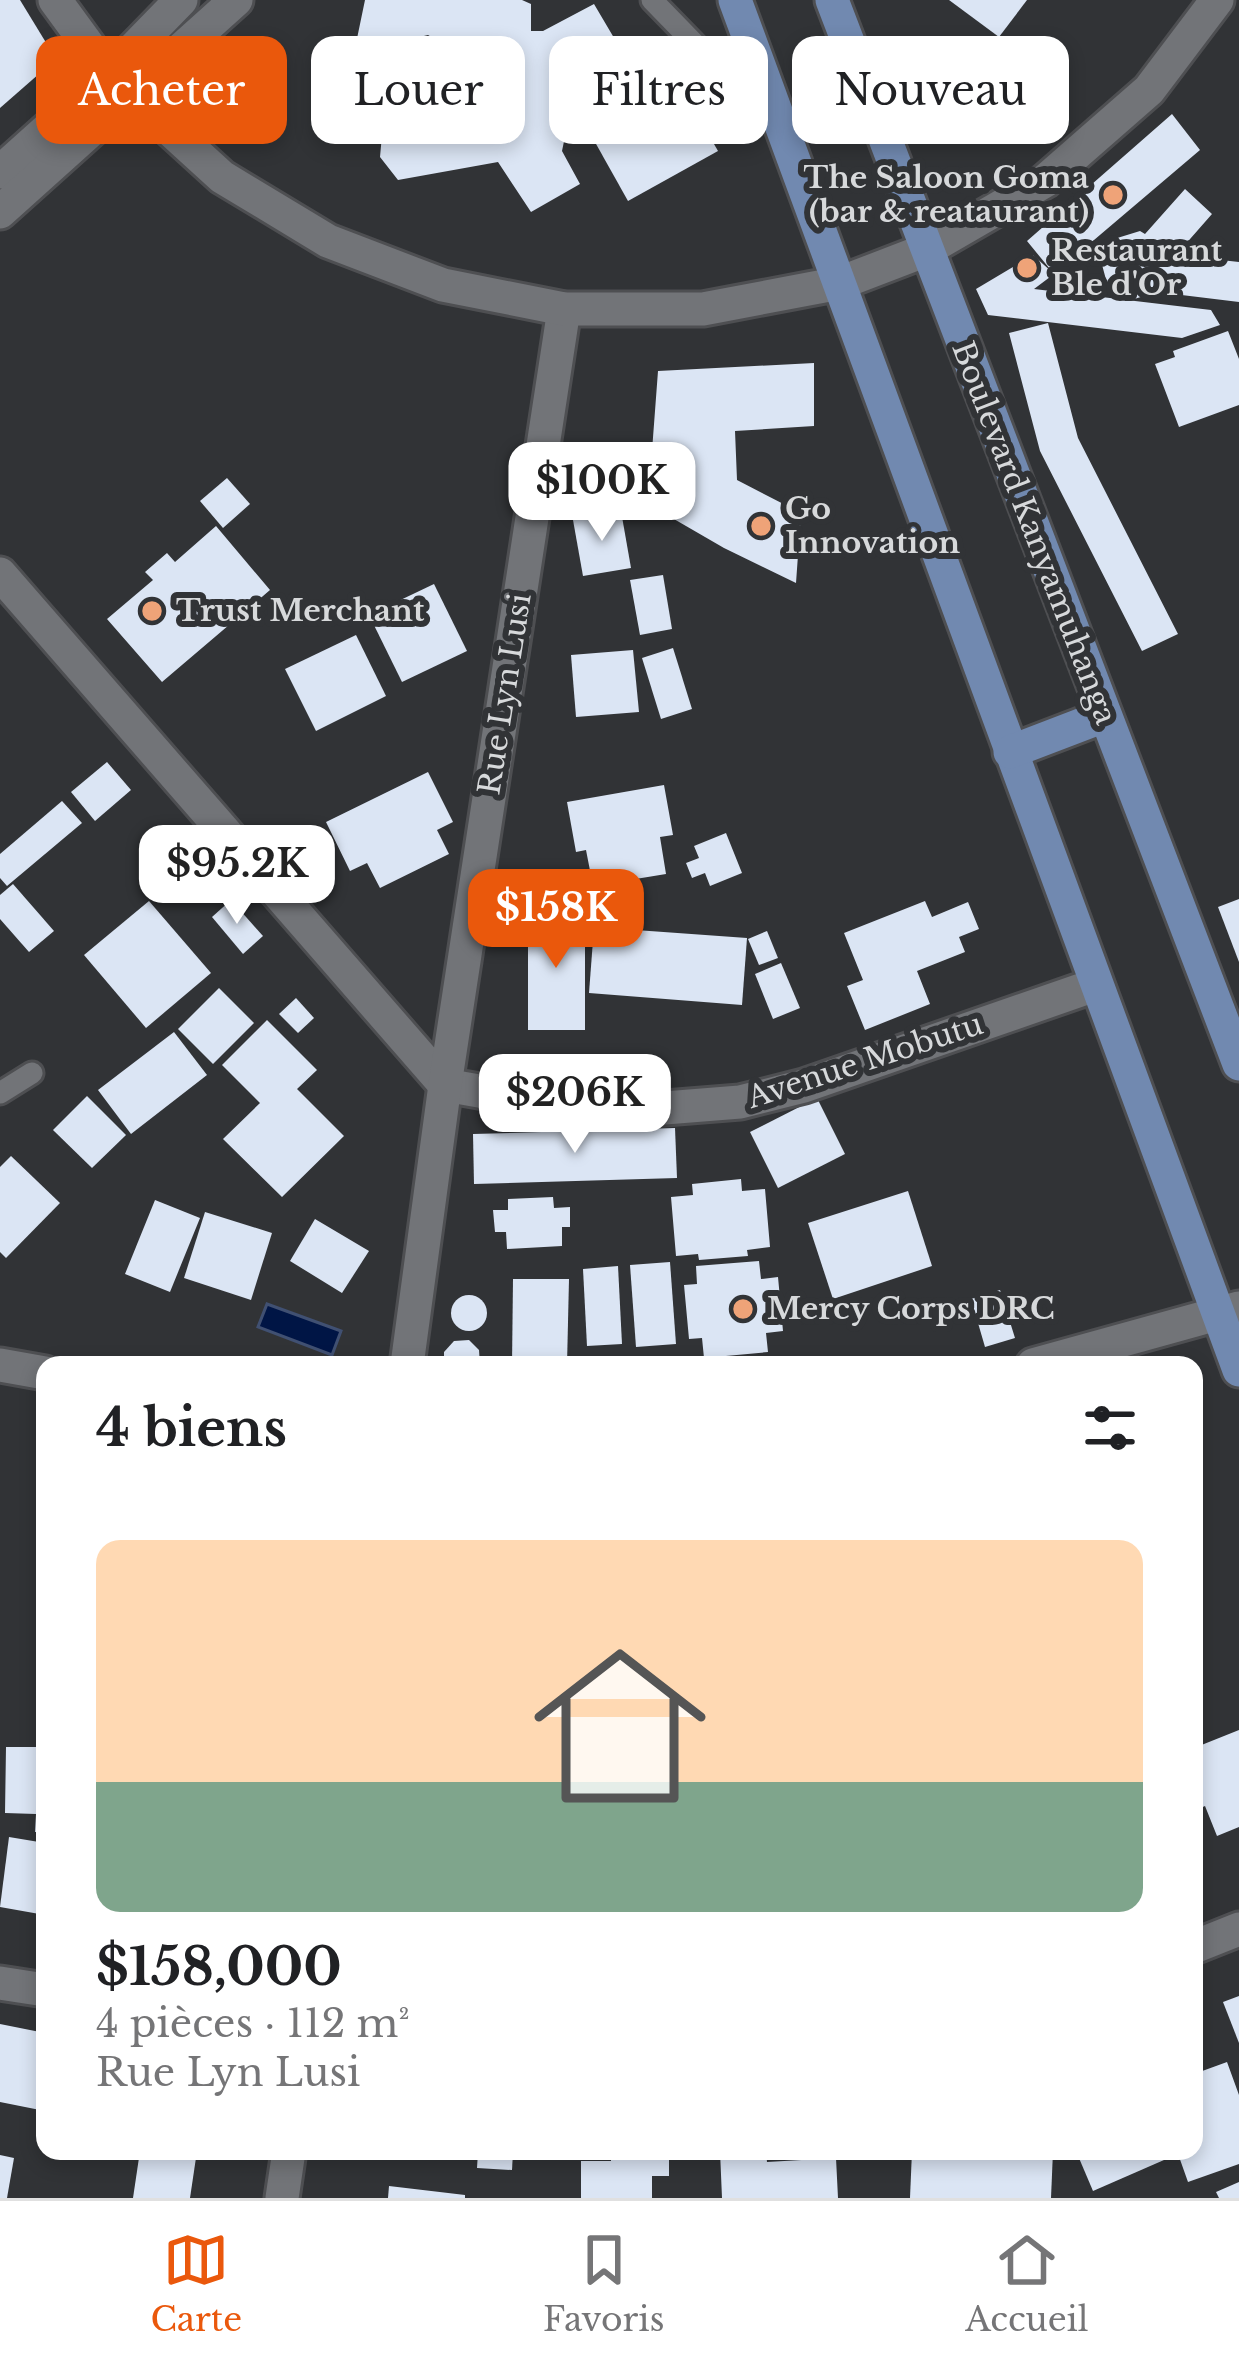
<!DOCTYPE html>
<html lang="fr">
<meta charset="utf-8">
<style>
:root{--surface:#fff;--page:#f6f6f6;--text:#202124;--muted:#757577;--line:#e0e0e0;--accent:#ea580c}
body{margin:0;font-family:"Libre Baskerville",serif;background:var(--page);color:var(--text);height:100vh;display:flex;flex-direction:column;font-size:45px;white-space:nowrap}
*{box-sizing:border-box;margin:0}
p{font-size:39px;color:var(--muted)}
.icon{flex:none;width:66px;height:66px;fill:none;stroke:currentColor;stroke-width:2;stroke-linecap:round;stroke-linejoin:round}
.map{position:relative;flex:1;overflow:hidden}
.details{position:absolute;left:36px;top:1356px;width:1167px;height:804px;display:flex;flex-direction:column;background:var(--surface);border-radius:24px;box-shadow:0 6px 18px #0003}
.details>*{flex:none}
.banner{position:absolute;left:36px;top:36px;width:1167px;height:108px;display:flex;gap:24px}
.price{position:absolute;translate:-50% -102px;padding:0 27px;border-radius:24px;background:#fff;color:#222;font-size:39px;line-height:78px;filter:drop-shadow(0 3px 6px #0008)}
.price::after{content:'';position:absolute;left:50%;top:72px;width:36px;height:27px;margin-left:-18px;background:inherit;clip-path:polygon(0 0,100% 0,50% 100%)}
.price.active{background:var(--accent);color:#fff}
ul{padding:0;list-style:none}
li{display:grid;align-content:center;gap:24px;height:636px;padding:0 60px}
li+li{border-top:3px solid var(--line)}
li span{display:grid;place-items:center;height:372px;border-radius:24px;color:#555}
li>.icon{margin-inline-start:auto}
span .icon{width:216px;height:216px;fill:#fffc;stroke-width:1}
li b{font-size:51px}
h2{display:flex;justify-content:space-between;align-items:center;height:144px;padding:0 60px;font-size:51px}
.chip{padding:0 42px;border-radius:24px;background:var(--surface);box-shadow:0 6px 18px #0003;font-size:42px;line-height:108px}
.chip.active{background:var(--accent);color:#fff}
.tab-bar{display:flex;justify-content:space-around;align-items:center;height:168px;border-top:3px solid var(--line);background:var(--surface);font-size:33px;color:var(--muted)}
.tab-bar a{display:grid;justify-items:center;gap:6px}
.tab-bar .active{color:var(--accent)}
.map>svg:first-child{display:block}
.water{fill:#001545;stroke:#405072;stroke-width:3}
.building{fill:#dbe5f4}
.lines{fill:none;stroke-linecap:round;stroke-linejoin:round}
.service-casing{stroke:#4e4f52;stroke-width:27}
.minor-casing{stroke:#4e4f52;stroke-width:39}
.tertiary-casing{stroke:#4e4f52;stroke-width:39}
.primary-casing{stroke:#4e4f52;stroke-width:39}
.service{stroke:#727478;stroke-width:21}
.minor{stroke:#727478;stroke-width:33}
.tertiary{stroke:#727478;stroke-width:33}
.primary{stroke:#7189b0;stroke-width:33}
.poi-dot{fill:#efa378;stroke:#313336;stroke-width:4.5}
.labels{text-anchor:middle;stroke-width:12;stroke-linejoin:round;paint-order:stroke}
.poi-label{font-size:30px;font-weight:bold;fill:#d7d9db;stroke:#313336;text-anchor:start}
.street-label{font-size:30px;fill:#d7d9db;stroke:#313336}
</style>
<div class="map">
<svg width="1239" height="2198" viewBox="0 0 1239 2198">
<rect width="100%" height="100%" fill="#313336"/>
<polygon class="water" points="267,1304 341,1331 332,1355 258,1327"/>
<g class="building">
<polygon points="0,0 20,0 56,59 0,108"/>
<polygon points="365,0 522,0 531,4 531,31 543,31 594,4 630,65 573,98 562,151 580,184 531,212 498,162 398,180 380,157 386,91 467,96 473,62 428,35 354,53"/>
<polygon points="949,0 1027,0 999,37"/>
<polygon points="666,60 718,151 628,201 577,110"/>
<polygon points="1172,114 1200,150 1054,274 1034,289 1211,310 1220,325 1182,338 988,315 976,289 1033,255 1054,274 1027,241"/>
<polygon points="1185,189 1212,214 1176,255 1239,262 1239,302 1157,292 1131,300 1108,287 1101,261 1114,239 1140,231 1145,234"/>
<polygon points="1048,323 1078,438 1178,634 1142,651 1040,451 1009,333"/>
<polygon points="1228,331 1239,359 1239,405 1179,427 1155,364 1175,357 1173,351"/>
<polygon points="814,363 814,426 735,431 737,480 801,513 796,583 724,548 648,504 658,371"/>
<polygon points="617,455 631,486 604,498 589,467"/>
<polygon points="227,478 250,504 223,528 200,501"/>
<polygon points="621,511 631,568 583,576 573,520"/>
<polygon points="216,526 270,590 162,682 107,619 153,580 145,572 167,553 175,562"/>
<polygon points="663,575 672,629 640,635 630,580"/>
<polygon points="434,584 467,651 402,682 369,615"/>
<polygon points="356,635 386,696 316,731 285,669"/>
<polygon points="673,648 692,709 661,719 642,658"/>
<polygon points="633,650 639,712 576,717 571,655"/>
<polygon points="107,762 131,790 95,821 71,792"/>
<polygon points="428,772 453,822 437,830 449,854 380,888 367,863 350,871 326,822"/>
<polygon points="664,785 673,835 660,837 666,874 593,886 586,850 576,852 567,802"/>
<polygon points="62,801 82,823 7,886 0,878 0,854"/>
<polygon points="726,833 742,873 710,886 705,873 692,878 686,863 699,858 694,846"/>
<polygon points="13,884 54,931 29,952 0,919 0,895"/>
<polygon points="1239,899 1239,962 1218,907"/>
<polygon points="231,900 263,936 243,954 212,917"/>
<polygon points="149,901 211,973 146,1028 84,955"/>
<polygon points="925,901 932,917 968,902 979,929 959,937 965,952 917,971 930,1004 865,1030 847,986 863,980 844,933"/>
<rect x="528" y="912" width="57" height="118"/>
<polygon points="594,927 747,938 742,1005 589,993"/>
<polygon points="767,931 778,958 759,965 748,939"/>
<polygon points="781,963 800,1008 773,1019 755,974"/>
<polygon points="219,988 254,1023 213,1064 178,1029"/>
<polygon points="296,998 314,1018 298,1033 279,1014"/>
<polygon points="267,1020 317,1070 297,1089 344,1136 282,1197 223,1139 260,1103 222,1065"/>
<polygon points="174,1032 207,1075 131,1134 98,1090"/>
<polygon points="87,1096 126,1135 92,1168 53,1130"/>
<polygon points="817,1098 845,1154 778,1188 750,1132"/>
<polygon points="675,1128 677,1178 474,1184 473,1134"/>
<polygon points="11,1156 60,1203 6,1258 0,1252 0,1167"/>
<polygon points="741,1179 742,1191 765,1189 770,1247 747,1250 748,1256 699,1260 698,1254 676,1256 671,1197 693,1195 692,1184"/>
<polygon points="908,1191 932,1266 833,1299 808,1223"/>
<polygon points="553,1197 554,1208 570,1207 570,1227 562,1227 562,1246 507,1249 506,1232 495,1232 493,1210 508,1210 508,1199"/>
<polygon points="155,1200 200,1218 170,1292 125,1274"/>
<polygon points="205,1212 272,1233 251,1300 184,1278"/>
<polygon points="315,1219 369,1251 342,1293 290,1261"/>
<polygon points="759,1261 761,1279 778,1277 783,1331 766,1333 768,1352 704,1358 702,1338 689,1339 684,1285 697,1284 696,1266"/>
<polygon points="670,1262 676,1344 636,1347 630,1265"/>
<polygon points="618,1266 622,1344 587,1346 583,1269"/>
<polygon points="513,1279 569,1279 567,1365 512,1365"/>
<polygon points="1000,1290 1015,1338 985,1347 971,1299"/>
<circle cx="469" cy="1313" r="18"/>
<polygon points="469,1340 479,1350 480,1365 444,1365 444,1352 454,1341"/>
<polygon points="1239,1730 1239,1827 1217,1836 1205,1806 1194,1811 1194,1748"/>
<polygon points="6,1747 45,1747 45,1832 35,1832 36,1814 5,1813"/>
<polygon points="9,1837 45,1843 45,1915 0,1907"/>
<polygon points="1239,1996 1239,2043 1223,2002"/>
<polygon points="0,2024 45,2033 45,2111 0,2102"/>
<polygon points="1227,2062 1239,2095 1239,2164 1188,2182 1177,2151 1194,2151 1194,2074"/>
<polygon points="140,2151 197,2151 190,2198 133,2198"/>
<polygon points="478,2151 513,2152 512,2170 477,2168"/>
<polygon points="611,2151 669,2151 669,2176 652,2176 652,2198 581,2198 581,2161 611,2161"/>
<polygon points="720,2151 766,2151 767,2162 836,2158 838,2198 722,2198"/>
<polygon points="912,2151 1053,2151 1051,2198 910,2198"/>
<polygon points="1076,2151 1160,2151 1164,2160 1093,2191"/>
<polygon points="0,2155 14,2158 7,2198 0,2198"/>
<polygon points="1239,2182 1239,2198 1219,2198 1216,2192"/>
<polygon points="389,2186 465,2195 465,2198 388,2198"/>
</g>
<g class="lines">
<g class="service-casing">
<g id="service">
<polyline points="652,0 724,74 768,93"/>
<polyline points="0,1093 32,1073"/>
</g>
</g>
<g class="minor-casing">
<g id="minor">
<polyline points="0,574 445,1085 576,1108 627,1111 740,1102 804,1086 1095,985"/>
<polyline points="0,1365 45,1373"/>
<polyline points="407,1365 445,1085 564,309"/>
<polyline points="1033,1365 1239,1308"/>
<polyline points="1194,1947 1239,1929"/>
<polyline points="0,1983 45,1990"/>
<polyline points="282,2198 289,2151"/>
</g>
</g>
<g class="tertiary-casing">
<g id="tertiary">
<polyline points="55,0 109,74 222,177 328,241 443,285 564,309 703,309 840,283 926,250 1045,181 1149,90 1217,0"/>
<polyline points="0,172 109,74 181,0"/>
<polyline points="0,212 236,0"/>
</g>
</g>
<g class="primary-casing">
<g id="primary">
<polyline points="735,0 1239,1370"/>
<polyline points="832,0 1239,1064"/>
<polyline points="1010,752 1104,716"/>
</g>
</g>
<use href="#service" class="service"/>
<use href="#minor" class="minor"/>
<use href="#tertiary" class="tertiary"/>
<use href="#primary" class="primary"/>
</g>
<g class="poi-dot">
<circle cx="1113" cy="195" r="12"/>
<circle cx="1027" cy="268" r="12"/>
<circle cx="761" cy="526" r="12"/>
<circle cx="152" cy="611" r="12"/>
<circle cx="743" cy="1309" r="12"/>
</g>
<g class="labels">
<g class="poi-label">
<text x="1089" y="188" text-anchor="end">The Saloon Goma<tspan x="1089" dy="34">(bar &amp; reataurant)</tspan></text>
<text x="1051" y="261">Restaurant<tspan x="1051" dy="34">Ble d'Or</tspan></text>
<text x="785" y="519">Go<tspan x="785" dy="34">Innovation</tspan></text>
<text x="176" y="621">Trust Merchant</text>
<text x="767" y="1319">Mercy Corps DRC</text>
</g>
<g class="street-label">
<text transform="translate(1034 533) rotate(69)" y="10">Boulevard Kanyamuhanga</text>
<text transform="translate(505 694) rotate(-81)" y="10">Rue Lyn Lusi</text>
<text transform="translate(865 1061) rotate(-18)" y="10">Avenue Mobutu</text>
</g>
</g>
</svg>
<b class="price" style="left:602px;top:544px">$100K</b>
<b class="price" style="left:237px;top:927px">$95.2K</b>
<b class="price active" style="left:556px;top:971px">$158K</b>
<b class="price" style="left:575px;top:1156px">$206K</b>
<div class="banner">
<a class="chip active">Acheter</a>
<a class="chip">Louer</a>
<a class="chip">Filtres</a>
<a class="chip">Nouveau</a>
</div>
<section class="details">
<h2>4 biens<svg class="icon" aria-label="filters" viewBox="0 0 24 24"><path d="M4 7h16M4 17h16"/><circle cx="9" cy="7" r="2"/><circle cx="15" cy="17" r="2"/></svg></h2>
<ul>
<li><span style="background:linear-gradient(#ffd9b3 65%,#7fa58c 0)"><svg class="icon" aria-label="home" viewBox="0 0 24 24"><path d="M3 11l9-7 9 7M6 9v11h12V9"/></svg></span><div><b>$158,000</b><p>4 pièces · 112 m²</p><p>Rue Lyn Lusi</p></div></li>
</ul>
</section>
</div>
<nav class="tab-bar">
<a class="active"><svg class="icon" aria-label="map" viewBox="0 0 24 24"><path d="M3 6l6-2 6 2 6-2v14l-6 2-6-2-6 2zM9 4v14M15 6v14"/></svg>Carte</a>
<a><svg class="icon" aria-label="saved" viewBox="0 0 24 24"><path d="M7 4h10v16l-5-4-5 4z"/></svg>Favoris</a>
<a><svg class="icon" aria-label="home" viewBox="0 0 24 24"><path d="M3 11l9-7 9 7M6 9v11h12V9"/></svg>Accueil</a>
</nav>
